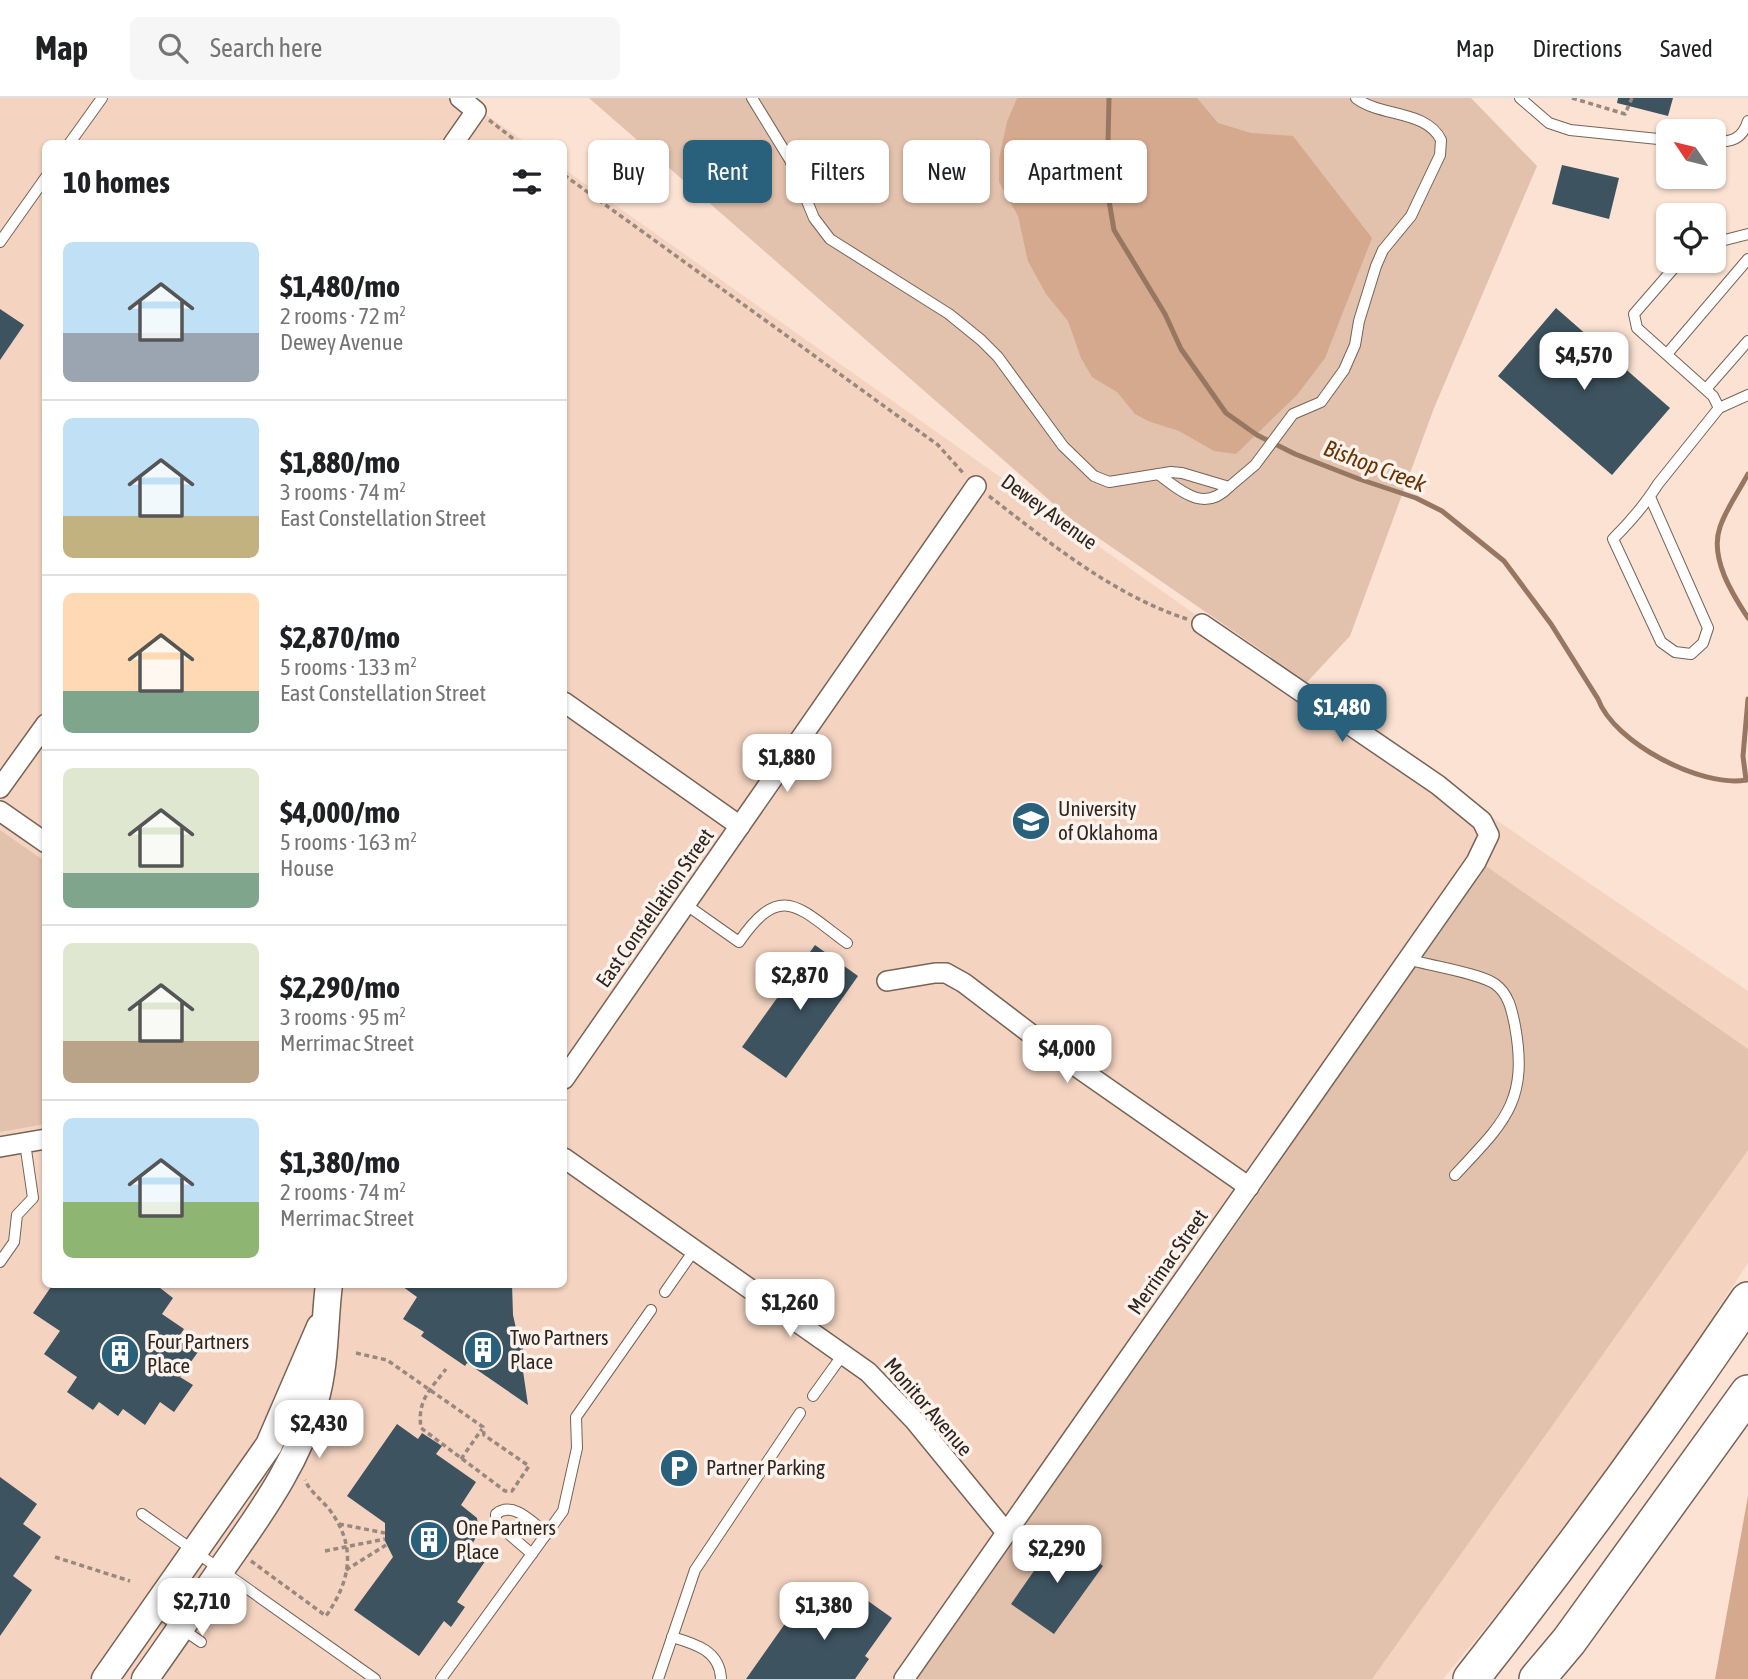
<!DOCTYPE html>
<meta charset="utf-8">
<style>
:root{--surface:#fff;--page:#f6f6f6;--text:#202124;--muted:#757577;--line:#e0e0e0;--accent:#29607b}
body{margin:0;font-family:"Asap Condensed",sans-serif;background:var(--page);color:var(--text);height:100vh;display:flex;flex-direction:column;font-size:26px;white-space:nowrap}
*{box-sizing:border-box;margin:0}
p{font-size:23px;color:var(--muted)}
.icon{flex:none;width:38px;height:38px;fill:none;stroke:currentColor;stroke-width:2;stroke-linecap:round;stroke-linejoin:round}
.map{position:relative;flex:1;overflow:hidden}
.drawer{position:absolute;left:42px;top:42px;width:525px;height:1148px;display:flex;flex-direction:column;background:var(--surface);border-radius:10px;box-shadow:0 2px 5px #0004}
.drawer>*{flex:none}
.guide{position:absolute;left:588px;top:42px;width:665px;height:63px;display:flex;gap:14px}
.needle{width:46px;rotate:305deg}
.buttons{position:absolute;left:1656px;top:21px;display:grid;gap:14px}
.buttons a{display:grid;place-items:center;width:70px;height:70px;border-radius:10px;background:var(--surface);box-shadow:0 2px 5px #0004;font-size:35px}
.price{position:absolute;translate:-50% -60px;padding:0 16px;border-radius:14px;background:#fff;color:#222;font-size:23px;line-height:46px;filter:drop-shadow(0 2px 4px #0008)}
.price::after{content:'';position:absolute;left:50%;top:42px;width:21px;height:16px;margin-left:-10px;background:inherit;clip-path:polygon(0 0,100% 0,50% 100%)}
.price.active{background:var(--accent);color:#fff}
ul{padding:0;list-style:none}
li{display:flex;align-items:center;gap:21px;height:175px;padding:0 21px}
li+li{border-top:2px solid var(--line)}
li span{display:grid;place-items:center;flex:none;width:196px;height:140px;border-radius:10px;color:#555}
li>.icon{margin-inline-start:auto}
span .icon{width:84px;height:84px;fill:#fffc;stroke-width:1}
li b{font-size:30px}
h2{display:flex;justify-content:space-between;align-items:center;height:84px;padding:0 21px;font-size:30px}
.tag{padding:0 24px;border-radius:10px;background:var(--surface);box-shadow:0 2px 5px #0004;font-size:24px;line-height:63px}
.tag.active{background:var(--accent);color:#fff}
header{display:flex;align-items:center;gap:42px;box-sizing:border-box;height:98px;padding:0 35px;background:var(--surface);border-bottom:2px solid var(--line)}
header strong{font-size:33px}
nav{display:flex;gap:38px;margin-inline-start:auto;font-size:24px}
.search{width:490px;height:63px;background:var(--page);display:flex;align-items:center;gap:18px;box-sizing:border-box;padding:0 24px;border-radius:10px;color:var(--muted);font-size:26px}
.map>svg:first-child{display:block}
.built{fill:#f4d4c1}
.green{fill:#e2c1ad}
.forest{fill:#d5a98d}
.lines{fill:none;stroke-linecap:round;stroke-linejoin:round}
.stream{stroke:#987762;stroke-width:5}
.building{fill:#3d535f}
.lane-casing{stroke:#786356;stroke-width:12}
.street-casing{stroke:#786356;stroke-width:22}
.secondary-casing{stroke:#786356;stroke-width:29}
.highway-casing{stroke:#786356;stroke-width:38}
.path{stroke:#99887e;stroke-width:3.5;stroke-dasharray:5 3.5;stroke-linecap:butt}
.lane{stroke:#fff;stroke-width:10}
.street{stroke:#fff;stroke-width:19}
.secondary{stroke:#fff;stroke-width:26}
.highway{stroke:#fff;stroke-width:35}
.labels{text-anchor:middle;stroke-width:7;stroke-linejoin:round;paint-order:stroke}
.street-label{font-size:21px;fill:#2e2520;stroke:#fdf3ed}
.poi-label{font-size:21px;fill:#2e2520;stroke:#fdf3ed;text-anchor:start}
.water-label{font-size:23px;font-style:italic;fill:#693303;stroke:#fdf3ed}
</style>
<header>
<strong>Map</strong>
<div class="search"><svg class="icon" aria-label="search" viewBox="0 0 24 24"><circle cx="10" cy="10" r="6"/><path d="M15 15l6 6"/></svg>Search here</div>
<nav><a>Map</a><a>Directions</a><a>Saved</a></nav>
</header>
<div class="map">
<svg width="1748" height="1581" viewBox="0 0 1748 1581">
<rect width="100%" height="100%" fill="#fbe2d3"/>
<polygon class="built" points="0,0 462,0 527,45 46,46 46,1186 564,1186 564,71 1247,553 1748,893 1748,1165 1665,1291 1521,1487 1443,1581 0,1581"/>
<g class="green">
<polygon points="589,0 1471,0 1537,68 1434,310 1350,538 1307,584 1071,421"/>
<polygon points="0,732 46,764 45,1026 0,1034"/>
<polygon points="1483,766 1748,951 1748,1052 1372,1581 916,1581 1265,1086"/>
</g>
<g class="forest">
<polygon points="1017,0 1197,0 1218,25 1251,35 1293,38 1372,140 1325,260 1297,297 1236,356 1214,353 1179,333 1148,323 1135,316 1117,294 1092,279 1081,260 1068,223 1046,196 1028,163 1018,118 999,84 999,61 1007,24"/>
<polygon points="1748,1398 1748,1581 1715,1581"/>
</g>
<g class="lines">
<g class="stream">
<path d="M1109 0 1107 91 1114 132 1165 216 1181 251 1226 315 1257 337 1295 356 1359 381 1416 400 1442 413 1504 463 1551 526 1598 601C1614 645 1702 690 1746 682"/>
<path d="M1748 376C1739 393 1726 411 1720 429 1709 460 1733 497 1748 520"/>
<polyline points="1746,682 1743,658 1748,601"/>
</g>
</g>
<g class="building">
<polygon points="1618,0 1673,0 1668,18 1617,5"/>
<polygon points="1562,67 1619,80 1609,121 1552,106"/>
<polygon points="1556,210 1670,310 1612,377 1498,278"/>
<polygon points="0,211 24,227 0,262"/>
<polygon points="815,847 858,878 786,980 742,949"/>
<polygon points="53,1186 155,1186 173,1200 162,1216 184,1231 178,1240 198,1254 180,1279 193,1287 174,1314 160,1304 145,1327 123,1311 118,1318 99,1304 93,1312 67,1294 77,1279 44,1256 60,1233 33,1215"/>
<polygon points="399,1186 512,1186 513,1217 517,1235 521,1239 527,1272 523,1273 528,1307 467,1265 465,1268 421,1238 424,1234 403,1221 417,1199"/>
<polygon points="397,1326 418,1341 422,1335 442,1348 436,1356 476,1384 461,1407 477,1420 479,1434 470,1450 486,1462 457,1504 465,1509 451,1529 444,1523 419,1558 354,1512 393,1459 385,1443 385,1425 347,1398"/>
<polygon points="0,1379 37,1406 23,1426 41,1439 13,1478 32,1492 0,1538"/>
<polygon points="1059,1437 1103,1468 1054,1536 1011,1506"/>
<polygon points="847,1488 892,1520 865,1558 869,1561 855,1581 746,1581 801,1503 826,1520"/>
</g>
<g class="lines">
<g class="lane-casing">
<g id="lane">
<path d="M752 0 790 62 814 120 830 141 949 216 981 242 998 259 1063 348 1094 378 1109 384 1171 374 1182 375 1229 389 1255 367 1293 316 1321 304 1344 272 1355 247 1359 223 1376 168 1383 152 1411 118 1440 57 1441 42C1427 12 1380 19 1356 0"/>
<polyline points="1520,0 1549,25 1570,32 1668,42"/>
<path d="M1713 44C1731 44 1742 42 1748 23"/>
<polyline points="69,46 102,0"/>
<polyline points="0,144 46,79"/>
<polyline points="1713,145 1748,136"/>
<polyline points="1680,163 1634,216 1637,230 1713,298 1719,310"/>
<polyline points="1667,256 1748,161"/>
<polyline points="1706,291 1748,243"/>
<path d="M1158 376C1181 393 1204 415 1229 389"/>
<path d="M1650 399 1708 530 1703 545 1691 556 1675 554 1661 544 1613 441C1630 424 1645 407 1658 386L1719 310 1748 297"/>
<path d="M685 806 739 844C781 783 798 809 847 845"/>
<path d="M1408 861C1430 868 1479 875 1495 886 1509 896 1512 913 1515 928 1529 1005 1503 1025 1455 1077"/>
<polyline points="0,1164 14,1144 17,1117 33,1100 25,1045"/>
<polyline points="665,1194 695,1151"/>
<polyline points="813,1298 844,1255"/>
<polyline points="142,1416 375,1581"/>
<path d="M532 1456 496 1425V1416C513 1402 533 1425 547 1436"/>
<polyline points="155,1512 201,1544"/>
<path d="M672 1539C696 1546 720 1553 721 1581"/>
<polyline points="441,1581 563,1413 577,1350 576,1319 651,1212"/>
<polyline points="658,1581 695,1472 800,1315"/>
</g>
</g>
<g class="street-casing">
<g id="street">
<polyline points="453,46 476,13 460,0"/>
<polyline points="564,604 740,728"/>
<polyline points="0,690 46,626"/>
<polyline points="0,713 46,745"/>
<polyline points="887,883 935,875 946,875 964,885 1044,946 1249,1089"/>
<polyline points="564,981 976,388"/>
<polyline points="0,1049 46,1041"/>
<polyline points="564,1060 868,1274 915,1323 1005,1433"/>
<polyline points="904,1581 1476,764 1489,737 1482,723 1438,687 1202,526"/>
</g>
</g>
<g class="secondary-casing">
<g id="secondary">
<polyline points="105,1581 269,1347 320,1229"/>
<path d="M145 1581C175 1539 204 1496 234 1453 267 1406 299 1359 315 1303 326 1265 324 1226 329 1186"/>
</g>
</g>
<g class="highway-casing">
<g id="highway">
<path d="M1471 1581C1568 1458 1660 1332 1748 1202"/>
<polyline points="1537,1581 1569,1543 1748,1295"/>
</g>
</g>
<g class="path">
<polyline points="1572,0 1625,16 1632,0"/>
<polyline points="489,22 520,46"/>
<polyline points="564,77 938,347 965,377"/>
<path d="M989 398C1050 445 1113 497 1187 521"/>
<path d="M356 1255 387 1262 483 1329 484 1337 529 1368 512 1393H505L421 1330C417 1302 430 1292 446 1271"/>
<polyline points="461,1361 482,1331"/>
<polyline points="339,1426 385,1435"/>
<polyline points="325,1453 385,1441"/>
<polyline points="55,1459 130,1483"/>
<path d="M251 1463 326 1518C351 1482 357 1448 329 1411 321 1401 310 1394 305 1382"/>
<polyline points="346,1472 386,1447"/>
</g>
<use href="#lane" class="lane"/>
<use href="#street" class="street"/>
<use href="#secondary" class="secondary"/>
<use href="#highway" class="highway"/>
</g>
<defs>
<g id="university-disc" transform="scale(2.0125)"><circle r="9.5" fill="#29607b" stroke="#fdf3ed"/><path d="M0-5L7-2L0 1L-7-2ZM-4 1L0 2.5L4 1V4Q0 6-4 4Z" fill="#fff"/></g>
<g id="building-disc" transform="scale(2.0125)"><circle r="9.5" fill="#29607b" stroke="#fdf3ed"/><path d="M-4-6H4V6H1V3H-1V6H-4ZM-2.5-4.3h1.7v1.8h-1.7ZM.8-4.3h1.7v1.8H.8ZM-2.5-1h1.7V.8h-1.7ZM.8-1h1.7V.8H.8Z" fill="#fff"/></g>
<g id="parking-disc" transform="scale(2.0125)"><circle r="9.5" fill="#29607b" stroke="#fdf3ed"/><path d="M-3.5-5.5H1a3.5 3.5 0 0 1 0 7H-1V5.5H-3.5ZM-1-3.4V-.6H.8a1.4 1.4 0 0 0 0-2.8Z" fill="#fff"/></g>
</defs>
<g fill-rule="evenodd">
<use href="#university-disc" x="1031" y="723"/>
<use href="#building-disc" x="483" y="1252"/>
<use href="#building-disc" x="120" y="1256"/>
<use href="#parking-disc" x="679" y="1370"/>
<use href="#building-disc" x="429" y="1442"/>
</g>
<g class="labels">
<g class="street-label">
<text transform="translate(1049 414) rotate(36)" y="7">Dewey Avenue</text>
<text transform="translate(655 810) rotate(-55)" y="7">East Constellation Street</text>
<text transform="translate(1168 1164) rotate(-55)" y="7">Merrimac Street</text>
<text transform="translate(928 1309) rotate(49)" y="7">Monitor Avenue</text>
</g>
<g class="poi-label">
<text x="1058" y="718">University<tspan x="1058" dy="24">of Oklahoma</tspan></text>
<text x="510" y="1247">Two Partners<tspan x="510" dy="24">Place</tspan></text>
<text x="147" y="1251">Four Partners<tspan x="147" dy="24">Place</tspan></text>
<text x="706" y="1377">Partner Parking</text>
<text x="456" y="1437">One Partners<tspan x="456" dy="24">Place</tspan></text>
</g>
<g class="water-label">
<text transform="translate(1375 368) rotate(21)" y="8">Bishop Creek</text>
</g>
</g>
</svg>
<div class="buttons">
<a><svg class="needle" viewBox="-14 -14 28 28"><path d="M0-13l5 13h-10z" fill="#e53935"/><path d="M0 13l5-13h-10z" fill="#757577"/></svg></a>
<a><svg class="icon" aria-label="locate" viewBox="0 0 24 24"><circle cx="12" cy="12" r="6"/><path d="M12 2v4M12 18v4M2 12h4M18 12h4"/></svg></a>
</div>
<b class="price" style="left:1584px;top:294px">$4,570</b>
<b class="price active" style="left:1342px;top:646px">$1,480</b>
<b class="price" style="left:787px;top:696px">$1,880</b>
<b class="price" style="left:800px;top:914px">$2,870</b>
<b class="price" style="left:1067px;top:987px">$4,000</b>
<b class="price" style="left:790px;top:1241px">$1,260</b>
<b class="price" style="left:319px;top:1362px">$2,430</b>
<b class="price" style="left:1057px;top:1487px">$2,290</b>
<b class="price" style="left:202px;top:1540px">$2,710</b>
<b class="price" style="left:824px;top:1544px">$1,380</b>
<div class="guide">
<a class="tag">Buy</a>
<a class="tag active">Rent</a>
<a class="tag">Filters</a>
<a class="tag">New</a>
<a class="tag">Apartment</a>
</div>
<section class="drawer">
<h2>10 homes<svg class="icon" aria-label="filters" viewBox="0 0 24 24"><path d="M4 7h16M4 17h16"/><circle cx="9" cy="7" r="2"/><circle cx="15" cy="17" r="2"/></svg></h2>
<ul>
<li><span style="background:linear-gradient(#bfe0f5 65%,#9aa5b1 0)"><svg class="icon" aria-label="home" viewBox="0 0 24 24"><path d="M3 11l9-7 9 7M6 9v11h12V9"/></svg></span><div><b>$1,480/mo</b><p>2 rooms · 72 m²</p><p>Dewey Avenue</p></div></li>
<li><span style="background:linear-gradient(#bfe0f5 70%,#c2b280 0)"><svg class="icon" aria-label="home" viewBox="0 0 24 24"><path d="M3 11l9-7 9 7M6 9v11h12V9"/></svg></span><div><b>$1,880/mo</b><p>3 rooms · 74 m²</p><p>East Constellation Street</p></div></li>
<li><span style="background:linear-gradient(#ffd9b3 70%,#7fa58c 0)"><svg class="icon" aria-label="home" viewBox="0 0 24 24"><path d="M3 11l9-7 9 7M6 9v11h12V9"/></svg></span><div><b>$2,870/mo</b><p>5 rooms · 133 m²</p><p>East Constellation Street</p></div></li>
<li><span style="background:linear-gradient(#dfe7d0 75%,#7fa58c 0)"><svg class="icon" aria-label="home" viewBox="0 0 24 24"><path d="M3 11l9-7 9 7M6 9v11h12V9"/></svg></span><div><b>$4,000/mo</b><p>5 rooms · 163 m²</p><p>House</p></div></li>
<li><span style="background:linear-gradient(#dfe7d0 70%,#b9a48a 0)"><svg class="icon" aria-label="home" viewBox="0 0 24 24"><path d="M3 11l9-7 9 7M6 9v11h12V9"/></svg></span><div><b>$2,290/mo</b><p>3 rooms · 95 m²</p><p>Merrimac Street</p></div></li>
<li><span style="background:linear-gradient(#bfe0f5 60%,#8fb573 0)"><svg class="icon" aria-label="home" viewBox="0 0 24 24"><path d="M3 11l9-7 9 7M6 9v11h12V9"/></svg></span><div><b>$1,380/mo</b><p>2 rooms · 74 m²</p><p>Merrimac Street</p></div></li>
</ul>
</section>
</div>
